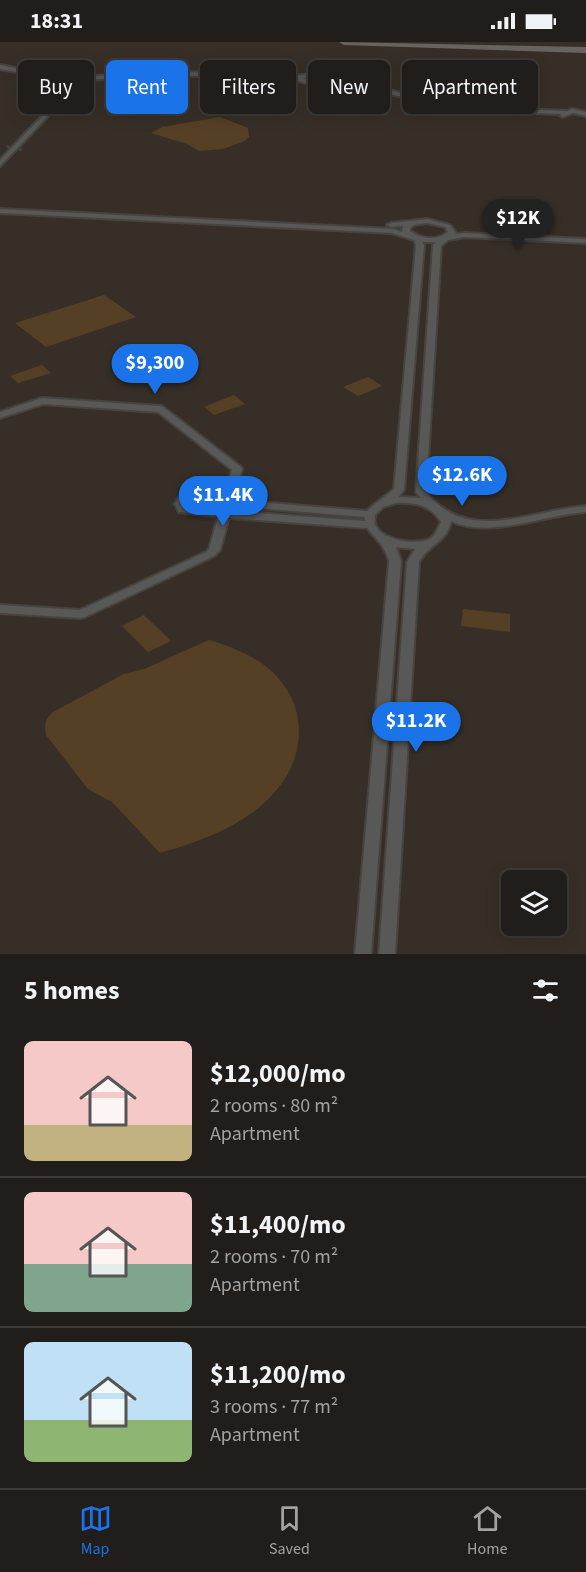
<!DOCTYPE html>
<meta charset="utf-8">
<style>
:root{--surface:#201d1a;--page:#282623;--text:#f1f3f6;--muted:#a2a2a2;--line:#3d3b39;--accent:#1a73e8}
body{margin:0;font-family:"Source Sans 3",sans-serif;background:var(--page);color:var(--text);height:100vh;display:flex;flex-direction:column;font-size:22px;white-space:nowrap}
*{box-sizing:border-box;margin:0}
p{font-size:20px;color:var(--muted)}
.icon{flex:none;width:33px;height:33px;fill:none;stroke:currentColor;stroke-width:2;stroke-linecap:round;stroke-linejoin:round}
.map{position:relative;height:912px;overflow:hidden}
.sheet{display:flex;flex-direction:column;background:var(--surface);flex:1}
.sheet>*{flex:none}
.guide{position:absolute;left:18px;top:18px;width:550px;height:54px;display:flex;gap:12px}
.tools{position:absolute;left:501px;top:828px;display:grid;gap:12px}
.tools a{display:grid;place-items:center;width:66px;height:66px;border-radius:9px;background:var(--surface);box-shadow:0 3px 15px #0003,0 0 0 2px var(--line);font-size:30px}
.price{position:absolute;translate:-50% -51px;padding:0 14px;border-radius:21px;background:var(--accent);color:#fff;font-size:20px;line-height:39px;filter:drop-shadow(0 2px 3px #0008)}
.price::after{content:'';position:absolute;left:50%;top:36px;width:18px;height:14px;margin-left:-9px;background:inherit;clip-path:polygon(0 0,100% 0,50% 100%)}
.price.active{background:#222;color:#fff}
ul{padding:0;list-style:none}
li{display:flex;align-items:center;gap:18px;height:150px;padding:0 24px}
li+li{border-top:2px solid var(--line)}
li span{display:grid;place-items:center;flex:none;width:168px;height:120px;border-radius:9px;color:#555}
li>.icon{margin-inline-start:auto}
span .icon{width:72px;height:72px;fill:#fffc;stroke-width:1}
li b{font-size:26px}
h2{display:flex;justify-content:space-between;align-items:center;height:72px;padding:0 24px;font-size:26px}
.tag{padding:0 21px;border-radius:9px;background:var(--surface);box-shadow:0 3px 15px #0003,0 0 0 2px var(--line);font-size:21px;line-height:54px}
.tag.active{background:var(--accent);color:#fff}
.status{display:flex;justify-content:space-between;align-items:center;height:42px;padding:0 30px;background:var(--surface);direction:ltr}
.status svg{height:16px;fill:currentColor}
.menu{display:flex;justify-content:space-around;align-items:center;height:84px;border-top:2px solid var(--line);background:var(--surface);font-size:16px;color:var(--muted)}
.menu a{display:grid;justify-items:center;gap:3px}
.menu .active{color:var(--accent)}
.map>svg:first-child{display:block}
.built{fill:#372f27;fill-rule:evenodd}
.green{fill:#564025}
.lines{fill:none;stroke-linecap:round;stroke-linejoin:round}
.taxiway{fill:#676460;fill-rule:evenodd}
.minor-tunnel{stroke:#45423e;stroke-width:7;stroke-dasharray:7 4;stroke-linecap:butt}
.minor-casing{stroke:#474440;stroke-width:4}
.minor{fill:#585856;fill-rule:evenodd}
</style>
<div class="status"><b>18:31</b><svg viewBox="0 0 49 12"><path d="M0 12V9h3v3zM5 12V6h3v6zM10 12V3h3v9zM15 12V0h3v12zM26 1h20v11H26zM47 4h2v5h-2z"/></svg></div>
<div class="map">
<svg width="586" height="912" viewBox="0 0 586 912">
<rect width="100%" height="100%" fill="#2a2723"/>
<path class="built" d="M0 0H586V912H0ZM512 838H556V884H512Z"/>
<g class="green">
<polygon points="220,75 248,86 249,95 245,99 223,107 199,109 187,102 151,91 162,85"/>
<polygon points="104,253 136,275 46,305 15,281"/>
<polygon points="42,323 51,331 18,341 10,334"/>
<polygon points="368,335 382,344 358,354 343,345"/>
<polygon points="234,353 245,362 214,373 204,365"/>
<polygon points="463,567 510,572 510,590 461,584"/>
<polygon points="144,573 171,599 148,610 122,584"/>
<path d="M209 598C227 603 244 610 260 620 313 657 310 721 263 762 233 788 197 800 160 811L112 760 88 747 46 693C44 682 45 677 53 670L124 632 144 627Z"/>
</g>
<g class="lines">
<polygon class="taxiway" points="339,0 586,5 586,11 344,3"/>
<g class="minor-tunnel">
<polyline points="8,107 10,105"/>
<polyline points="18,107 20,105"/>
</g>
<g class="minor-casing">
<g id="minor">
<path d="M0 23 66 36 165 29 290 34 316 32 465 65 568 69 572 67 586 70V74L573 71 563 75 560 73 562 72 465 69 324 37 313 43 298 39V37L165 33 87 38 92 41V43L71 50 0 124V118L67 48 70 47 55 43V41L60 38 0 27ZM305 36 317 37 312 39 304 37ZM65 39H79L85 42 74 44 62 42Z"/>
<path d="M0 167 393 187 402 190 403 184 391 185 387 183 391 181 427 177 450 183 456 191 455 192 465 191 586 197V201L465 195 448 198 441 204 426 450C468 503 530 468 586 464V470C545 473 488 497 451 479 448 499 428 503 419 520L395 912H379L407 520 415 507 396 505 401 519 371 912H355L389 519C384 503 377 498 367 486L229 476 220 508 214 514 85 575 81 576 0 571V563L80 568 206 510 209 507 218 475 179 470 175 462 178 456 194 452 223 457 232 428 158 370 43 362 0 376V370L42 356 160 364 163 365 241 425 242 427 233 458 367 469C376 460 385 455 394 447L416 203 414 198 392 191 0 171ZM427 181 445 185 448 190C436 199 422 197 410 189V186L414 183ZM422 200H436L433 203 416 450 421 456 398 455 404 448 424 203ZM194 458 222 463 220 469 187 466 186 460ZM396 461C414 460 431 463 441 480 438 486 436 492 431 496 418 504 381 499 375 482 374 479 375 476 375 473L383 465ZM232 464 365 475V479L230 469Z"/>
</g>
</g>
<use href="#minor" class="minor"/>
</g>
</svg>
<div class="tools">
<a><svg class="icon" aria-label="layers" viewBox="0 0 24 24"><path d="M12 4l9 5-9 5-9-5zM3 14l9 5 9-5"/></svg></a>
</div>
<b class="price active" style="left:518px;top:208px">$12K</b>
<b class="price" style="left:155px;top:353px">$9,300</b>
<b class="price" style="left:462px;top:465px">$12.6K</b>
<b class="price" style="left:223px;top:485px">$11.4K</b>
<b class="price" style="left:416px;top:711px">$11.2K</b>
<div class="guide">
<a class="tag">Buy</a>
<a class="tag active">Rent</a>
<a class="tag">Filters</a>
<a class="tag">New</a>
<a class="tag">Apartment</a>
</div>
</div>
<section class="sheet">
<h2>5 homes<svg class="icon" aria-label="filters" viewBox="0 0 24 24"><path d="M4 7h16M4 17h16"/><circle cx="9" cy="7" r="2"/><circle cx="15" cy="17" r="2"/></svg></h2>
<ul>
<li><span style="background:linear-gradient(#f6c9c9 70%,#c2b280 0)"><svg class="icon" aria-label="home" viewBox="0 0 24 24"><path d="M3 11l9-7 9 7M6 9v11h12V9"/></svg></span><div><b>$12,000/mo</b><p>2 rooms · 80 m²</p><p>Apartment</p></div></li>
<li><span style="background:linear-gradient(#f6c9c9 60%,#7fa58c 0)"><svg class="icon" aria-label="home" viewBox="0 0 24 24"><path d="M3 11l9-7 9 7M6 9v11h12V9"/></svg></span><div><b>$11,400/mo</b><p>2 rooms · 70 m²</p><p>Apartment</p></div></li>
<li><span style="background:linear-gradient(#bfe0f5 65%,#8fb573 0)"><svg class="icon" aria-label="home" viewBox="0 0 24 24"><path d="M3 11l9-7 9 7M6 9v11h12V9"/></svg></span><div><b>$11,200/mo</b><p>3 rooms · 77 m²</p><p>Apartment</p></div></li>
</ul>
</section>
<nav class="menu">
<a class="active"><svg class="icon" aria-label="map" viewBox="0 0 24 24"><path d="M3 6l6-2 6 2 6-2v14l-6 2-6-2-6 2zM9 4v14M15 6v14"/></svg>Map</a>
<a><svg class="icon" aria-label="saved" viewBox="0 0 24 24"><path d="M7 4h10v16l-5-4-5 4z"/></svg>Saved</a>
<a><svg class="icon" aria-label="home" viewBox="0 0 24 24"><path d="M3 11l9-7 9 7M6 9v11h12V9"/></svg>Home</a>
</nav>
